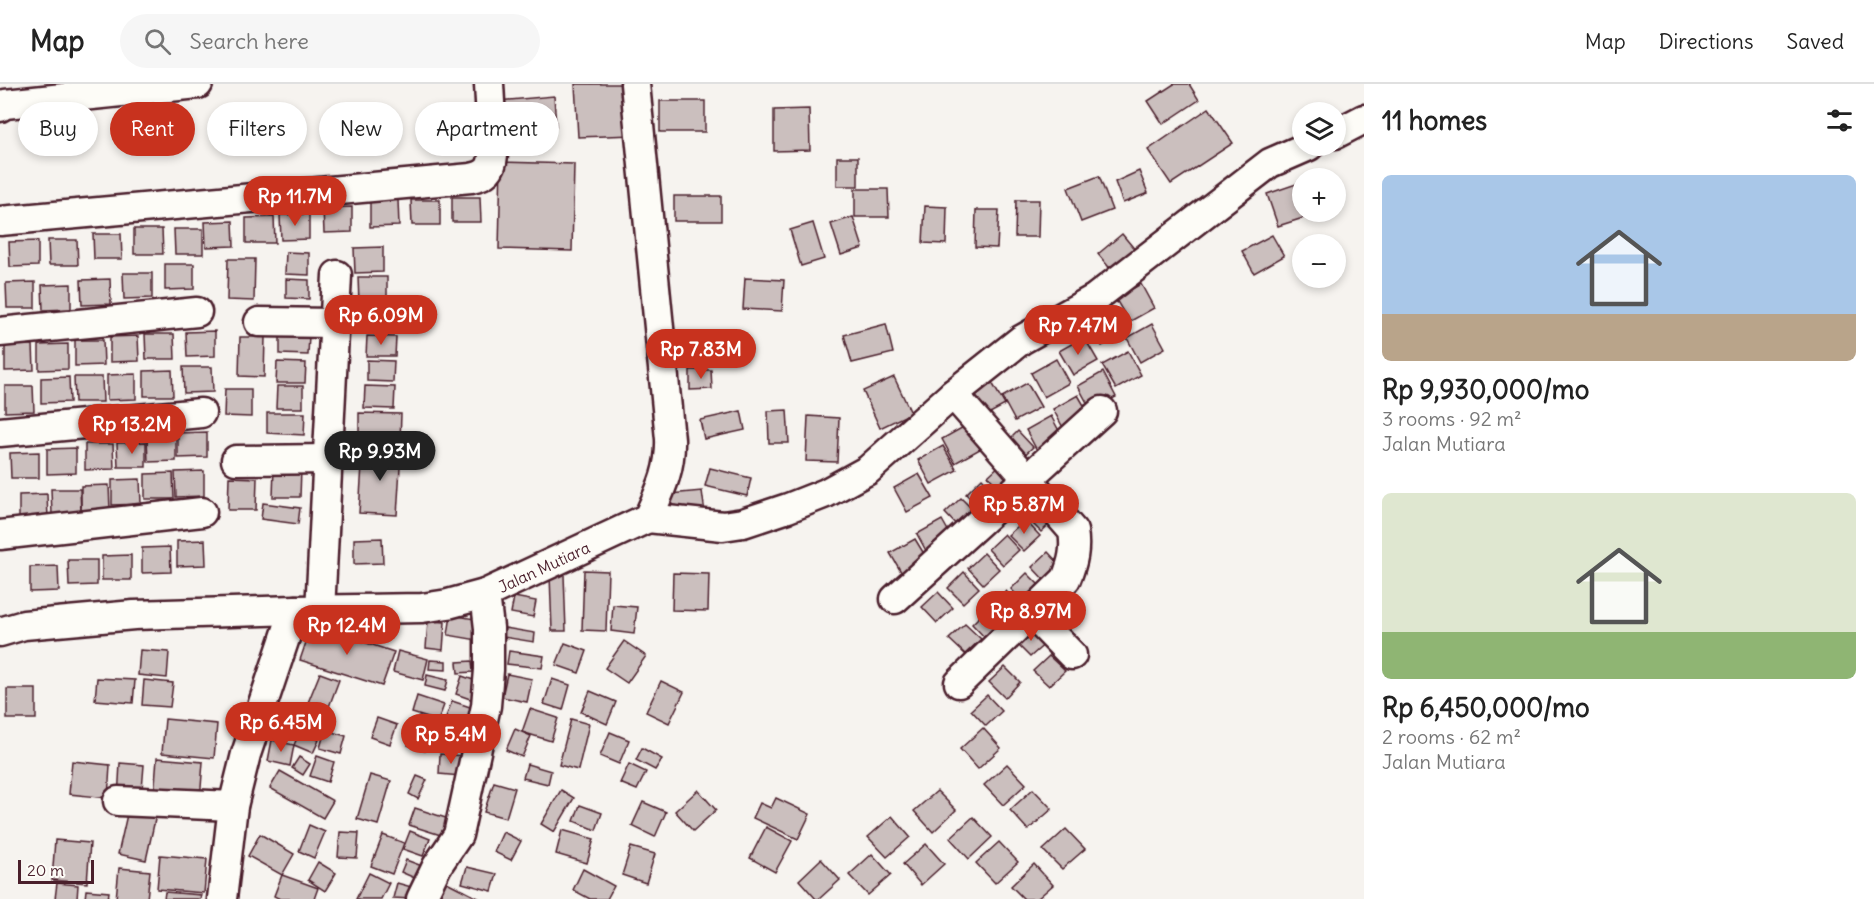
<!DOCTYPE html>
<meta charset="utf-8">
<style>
:root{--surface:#fff;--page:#f6f6f6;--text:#222;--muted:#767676;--line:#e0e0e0;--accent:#c8321e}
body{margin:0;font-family:Delius,sans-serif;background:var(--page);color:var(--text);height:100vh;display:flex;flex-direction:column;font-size:22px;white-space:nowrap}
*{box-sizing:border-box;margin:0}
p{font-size:20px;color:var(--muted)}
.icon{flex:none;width:33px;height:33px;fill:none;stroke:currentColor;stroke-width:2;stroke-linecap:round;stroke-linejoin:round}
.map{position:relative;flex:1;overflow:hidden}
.side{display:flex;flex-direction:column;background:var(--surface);width:510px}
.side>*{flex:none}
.banner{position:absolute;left:18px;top:18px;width:570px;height:54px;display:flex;gap:12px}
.tools{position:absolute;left:1292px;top:18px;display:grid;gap:12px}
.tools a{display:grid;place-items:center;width:54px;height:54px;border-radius:50%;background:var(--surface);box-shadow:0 3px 9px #0003;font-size:30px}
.scale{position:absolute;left:18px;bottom:15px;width:76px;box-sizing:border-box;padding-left:6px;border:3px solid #4a1f2b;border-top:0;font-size:16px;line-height:21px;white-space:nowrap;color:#4a1f2b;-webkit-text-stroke:4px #fdfcf7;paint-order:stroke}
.price{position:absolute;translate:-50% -51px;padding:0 14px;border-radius:21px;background:var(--accent);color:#fff;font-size:20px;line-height:39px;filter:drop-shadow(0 2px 3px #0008)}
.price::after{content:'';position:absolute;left:50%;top:36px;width:18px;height:14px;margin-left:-9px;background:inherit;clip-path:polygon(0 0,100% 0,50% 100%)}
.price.on{background:#222;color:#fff}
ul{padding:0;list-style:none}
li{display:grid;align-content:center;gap:12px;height:318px;padding:0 18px}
li span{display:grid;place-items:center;height:186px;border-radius:9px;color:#555}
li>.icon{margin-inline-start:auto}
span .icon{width:108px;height:108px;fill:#fffc;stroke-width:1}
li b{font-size:26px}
h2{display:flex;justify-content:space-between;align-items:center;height:72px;padding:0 18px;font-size:26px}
.pill{padding:0 21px;border-radius:27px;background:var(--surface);box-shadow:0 3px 9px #0003;font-size:21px;line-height:54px}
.pill.on{background:var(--accent);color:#fff}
header{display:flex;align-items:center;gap:36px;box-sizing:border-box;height:84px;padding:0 30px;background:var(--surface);border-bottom:2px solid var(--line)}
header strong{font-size:28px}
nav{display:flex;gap:33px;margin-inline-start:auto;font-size:21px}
.search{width:420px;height:54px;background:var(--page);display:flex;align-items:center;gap:15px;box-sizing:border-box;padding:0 21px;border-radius:33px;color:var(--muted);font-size:22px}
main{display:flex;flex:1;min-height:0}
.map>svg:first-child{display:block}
.building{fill:#cbbfbe;stroke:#4a1f2b;stroke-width:1.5}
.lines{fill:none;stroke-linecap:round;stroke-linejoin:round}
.street-casing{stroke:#4a1f2b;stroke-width:33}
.street{stroke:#fdfcf7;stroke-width:28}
.labels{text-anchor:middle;stroke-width:5;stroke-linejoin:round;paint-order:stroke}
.street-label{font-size:16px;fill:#4a1f2b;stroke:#fdfcf7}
</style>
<header>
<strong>Map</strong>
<div class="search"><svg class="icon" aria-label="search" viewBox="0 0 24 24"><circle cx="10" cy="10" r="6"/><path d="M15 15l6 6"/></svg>Search here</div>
<nav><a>Map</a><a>Directions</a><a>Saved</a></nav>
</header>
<main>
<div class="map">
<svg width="1364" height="815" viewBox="0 0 1364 815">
<rect width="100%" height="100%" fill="#f6f3ef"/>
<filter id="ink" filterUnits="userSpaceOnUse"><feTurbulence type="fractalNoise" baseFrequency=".0167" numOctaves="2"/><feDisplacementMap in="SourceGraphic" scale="12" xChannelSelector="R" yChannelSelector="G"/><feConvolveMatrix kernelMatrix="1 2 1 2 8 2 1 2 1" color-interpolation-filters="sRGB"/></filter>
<g filter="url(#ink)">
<g class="building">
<polygon points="575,0 631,0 634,51 578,53"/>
<polygon points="1174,0 1189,0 1199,16 1163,40 1148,17"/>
<polygon points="554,12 556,43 500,48 497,17"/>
<rect x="660" y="17" width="45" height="31"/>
<polygon points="1209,24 1233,59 1171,100 1148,66"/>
<polygon points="809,25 810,66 774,67 774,26"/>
<rect x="837" y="73" width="21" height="29"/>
<polygon points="501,78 574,80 572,167 499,165"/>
<polygon points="1139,87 1148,109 1123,119 1115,98"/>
<polygon points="1099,92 1112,126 1081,138 1068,104"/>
<polygon points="1302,98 1302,128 1322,128 1278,142 1267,110"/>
<polygon points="855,105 888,105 889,133 855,133"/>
<rect x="674" y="112" width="47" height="25"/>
<polygon points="452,113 480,113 481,138 452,138"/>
<polygon points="398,116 399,142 370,143 370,117"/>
<polygon points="411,116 440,116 440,141 412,141"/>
<polygon points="1016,116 1039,116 1038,153 1015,153"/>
<polygon points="925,122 947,123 946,160 923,159"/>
<polygon points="352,123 352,148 324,149 323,124"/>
<polygon points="976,126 999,126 997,164 975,163"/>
<polygon points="309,130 309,155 281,156 280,131"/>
<polygon points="274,133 275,159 246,159 246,134"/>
<polygon points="853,133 863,164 841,171 831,140"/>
<polygon points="233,137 234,162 206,163 205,138"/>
<polygon points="813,139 824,175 801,182 790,146"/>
<polygon points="134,145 162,145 163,170 134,170"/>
<polygon points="174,145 203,145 203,170 175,170"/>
<polygon points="93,150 121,150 122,175 94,175"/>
<polygon points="1122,150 1141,173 1117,193 1098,170"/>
<polygon points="1272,151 1284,172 1254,189 1242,167"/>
<polygon points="48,156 77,156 78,181 49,181"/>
<polygon points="38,157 38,182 10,183 9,158"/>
<polygon points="383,163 383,188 355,189 354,164"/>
<polygon points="286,168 309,169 309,191 285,190"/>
<polygon points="228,175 255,175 254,217 227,216"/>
<polygon points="165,180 194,180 194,205 165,206"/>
<polygon points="123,189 152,189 152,214 124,215"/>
<polygon points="358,193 387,193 387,218 359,218"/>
<polygon points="745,194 784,196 782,227 743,225"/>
<polygon points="110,195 111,220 82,221 81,196"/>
<polygon points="286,195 309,196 309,215 286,214"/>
<polygon points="35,198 35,224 7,224 6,199"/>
<polygon points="71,200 71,225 43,226 42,201"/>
<polygon points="1141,200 1154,224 1129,238 1115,214"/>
<polygon points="367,223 396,224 395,248 366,247"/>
<polygon points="1114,224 1127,248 1102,262 1088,238"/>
<polygon points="886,240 893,269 852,279 844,251"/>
<polygon points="1152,240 1165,264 1140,278 1127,254"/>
<polygon points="215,247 215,272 187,273 186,248"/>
<polygon points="145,250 174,250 175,275 146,275"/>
<polygon points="280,250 309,251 308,271 280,270"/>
<polygon points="722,250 723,273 695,275 694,252"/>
<polygon points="138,252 139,277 110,278 110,253"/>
<polygon points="367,252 396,253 395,272 366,272"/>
<polygon points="240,253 265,253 264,293 239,292"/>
<polygon points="1084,253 1098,277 1073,291 1059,267"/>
<polygon points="75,256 103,256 104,281 75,282"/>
<polygon points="68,260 68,285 39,286 39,261"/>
<polygon points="5,261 33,261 34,286 5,287"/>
<polygon points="1128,267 1141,291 1116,305 1102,281"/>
<polygon points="1056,275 1069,299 1044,313 1031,289"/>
<polygon points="367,276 394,277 393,298 367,297"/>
<polygon points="277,278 306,279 305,299 276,299"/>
<polygon points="183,283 212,283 213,308 184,309"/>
<polygon points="172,286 173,312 144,312 144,287"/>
<polygon points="690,286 711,286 712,305 690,306"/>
<polygon points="1103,288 1116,313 1091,326 1078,302"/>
<polygon points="136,290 136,315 107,316 107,291"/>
<polygon points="69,293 70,318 41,319 41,294"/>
<polygon points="74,293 102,293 103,318 75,318"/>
<polygon points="894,293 911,329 880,344 863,307"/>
<polygon points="991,297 1005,321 979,335 965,311"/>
<polygon points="1027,299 1041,323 1015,337 1002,313"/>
<polygon points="5,302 33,302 34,327 5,328"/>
<polygon points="277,302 303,302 303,324 276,324"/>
<polygon points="365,302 395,303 394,325 364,324"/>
<polygon points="225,305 251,305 251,333 224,332"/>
<polygon points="1078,311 1092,335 1066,349 1053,325"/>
<polygon points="787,326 789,359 769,359 768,327"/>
<polygon points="741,327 745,346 704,355 700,336"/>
<polygon points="267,329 305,329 304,351 267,349"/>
<polygon points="359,329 401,330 400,357 359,356"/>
<polygon points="808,332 839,334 837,378 806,377"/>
<polygon points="1051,332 1064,356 1039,370 1026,346"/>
<polygon points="967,341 980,365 955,379 942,355"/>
<polygon points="1018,347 1033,363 1017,378 1002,363"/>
<polygon points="207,348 207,373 178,374 178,349"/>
<polygon points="176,352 176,377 148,378 147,353"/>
<polygon points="146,358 146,383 118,383 117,359"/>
<polygon points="85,360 113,360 114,385 85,386"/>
<polygon points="943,362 957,386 931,400 918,376"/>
<polygon points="76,364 76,389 47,390 47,365"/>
<polygon points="363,365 401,368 397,431 359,429"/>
<polygon points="39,368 39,394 11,394 10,369"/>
<polygon points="1004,377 1019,393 1003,408 988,392"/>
<polygon points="274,384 301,385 300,413 273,413"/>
<polygon points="710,384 751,394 747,412 705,402"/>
<polygon points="204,387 204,412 176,413 175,388"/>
<polygon points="173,389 174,415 145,415 145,390"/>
<polygon points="919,390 933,414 907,428 894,404"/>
<polygon points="229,393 257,394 256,426 228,426"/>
<polygon points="982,394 997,410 981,425 966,410"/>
<polygon points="140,395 141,420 112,421 112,396"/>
<polygon points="109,401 110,426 81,427 81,402"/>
<polygon points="51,405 80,405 81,430 52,431"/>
<polygon points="702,407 705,429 661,434 659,411"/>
<polygon points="47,410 48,435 19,436 19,411"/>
<polygon points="961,414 976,429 960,445 945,429"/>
<polygon points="1042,417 1057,433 1041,448 1026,433"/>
<polygon points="263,419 300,424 298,440 261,435"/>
<polygon points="942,436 955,459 930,474 917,450"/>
<polygon points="1025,436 1040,452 1024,467 1008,451"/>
<polygon points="1004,450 1019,466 1003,481 988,465"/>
<polygon points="382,454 383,479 354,480 354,455"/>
<polygon points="915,455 929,478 904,493 890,469"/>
<polygon points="205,456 206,481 177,482 177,457"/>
<polygon points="170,463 171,488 142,489 142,464"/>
<polygon points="1048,468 1063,484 1047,499 1032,483"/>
<polygon points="984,469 999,485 983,500 968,484"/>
<polygon points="131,471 131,496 102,496 102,472"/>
<polygon points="68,476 97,476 97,501 69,502"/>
<polygon points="58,482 59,507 30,508 30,483"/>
<polygon points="584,486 608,487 606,547 582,546"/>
<polygon points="964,488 979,504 963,519 948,504"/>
<polygon points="673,489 709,490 708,527 672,526"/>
<polygon points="1027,489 1043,505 1026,521 1011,505"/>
<polygon points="550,491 564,491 566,547 552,547"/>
<polygon points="1006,507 1021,523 1005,538 989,523"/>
<polygon points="938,508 953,524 937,539 922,523"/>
<polygon points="514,513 536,517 533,533 511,529"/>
<polygon points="613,521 637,523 634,550 611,547"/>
<polygon points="988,524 1004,540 987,556 972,540"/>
<polygon points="451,531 481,536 477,556 448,551"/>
<polygon points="428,537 445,538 443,566 426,564"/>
<polygon points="965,540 981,555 965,570 949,555"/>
<polygon points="312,541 394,568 382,602 300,576"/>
<polygon points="1031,542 1047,558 1030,573 1015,558"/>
<polygon points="505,544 535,549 534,558 503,553"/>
<polygon points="624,557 646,572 627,599 605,584"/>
<polygon points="565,559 587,567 579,589 556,581"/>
<polygon points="140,566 169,568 167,594 138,591"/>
<polygon points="398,567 428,575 423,596 393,588"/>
<polygon points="509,567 544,572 542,584 507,580"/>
<polygon points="1049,572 1065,587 1049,602 1033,587"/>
<polygon points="430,576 446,577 446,586 429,585"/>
<polygon points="472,577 473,588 458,589 457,578"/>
<polygon points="1005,583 1020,598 1005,614 989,598"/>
<polygon points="320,589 339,596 327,628 307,621"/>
<polygon points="507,590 532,595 527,618 502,613"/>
<polygon points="427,591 448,596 445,607 425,602"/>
<polygon points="462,592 479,598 473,616 456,610"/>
<polygon points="97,594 135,596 133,619 95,616"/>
<polygon points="552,595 570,601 563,626 544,620"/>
<polygon points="144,596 173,599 170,623 142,621"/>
<polygon points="661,597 684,608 669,639 646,628"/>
<rect x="7" y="605" width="29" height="30"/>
<polygon points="590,607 616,618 607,640 581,628"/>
<polygon points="987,611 1002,627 986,642 971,626"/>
<polygon points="417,612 444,621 438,637 412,629"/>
<polygon points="452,617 476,625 470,640 446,633"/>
<polygon points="530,625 558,634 551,657 522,648"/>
<polygon points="280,628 297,629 296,642 278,641"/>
<polygon points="377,634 397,641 390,660 370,653"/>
<polygon points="165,635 217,640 214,674 162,669"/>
<polygon points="571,635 589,640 578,686 559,681"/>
<polygon points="416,642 433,648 425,667 408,661"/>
<polygon points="983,644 1001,664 978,685 960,665"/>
<polygon points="440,645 459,649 456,666 437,661"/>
<polygon points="515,645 531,652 522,673 506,666"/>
<polygon points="325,646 346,652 341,670 320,664"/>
<polygon points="300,647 319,656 313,669 294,661"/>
<polygon points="610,648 629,656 619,680 600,672"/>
<polygon points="272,656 294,661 290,682 268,677"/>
<polygon points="642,664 662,675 655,686 636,676"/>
<polygon points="440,670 463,672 461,692 439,690"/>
<polygon points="317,672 334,678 328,698 310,692"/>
<polygon points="299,673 310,680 303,691 292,684"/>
<polygon points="157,674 203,678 200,716 154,713"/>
<polygon points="72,677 110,681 108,714 69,710"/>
<polygon points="120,679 144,681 141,718 118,715"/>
<polygon points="527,680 551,687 548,700 523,694"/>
<polygon points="629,680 646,688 637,706 620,699"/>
<polygon points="1007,680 1026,700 1003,721 984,701"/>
<polygon points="280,687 333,717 323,734 270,704"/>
<polygon points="370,691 391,697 378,741 357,735"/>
<polygon points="417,692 427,696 418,715 409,710"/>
<polygon points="494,698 515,704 506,734 484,728"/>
<polygon points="1033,705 1052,725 1028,746 1010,726"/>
<polygon points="561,706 574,714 554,748 541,740"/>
<polygon points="698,706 716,726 693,747 675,727"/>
<polygon points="937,707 956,726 933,748 914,727"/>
<polygon points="776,714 810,730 798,755 753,734 760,719 771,724"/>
<polygon points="643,718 666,728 655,753 632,742"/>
<polygon points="580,721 602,729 596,746 574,737"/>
<polygon points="415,724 452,736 447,753 409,741"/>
<polygon points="128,726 156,731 146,776 118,770"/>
<polygon points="892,732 910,753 887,773 868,753"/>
<polygon points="973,733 992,753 969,775 950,754"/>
<polygon points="309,741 325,748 314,774 299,767"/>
<polygon points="766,743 792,757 775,788 750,774"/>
<polygon points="1066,745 1085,765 1062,785 1043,766"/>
<polygon points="562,746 594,755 587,779 556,770"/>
<polygon points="410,747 430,755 423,772 403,765"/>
<polygon points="340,748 359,749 357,774 338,773"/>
<polygon points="503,748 521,757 511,776 494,768"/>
<polygon points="260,750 294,770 282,791 248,772"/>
<polygon points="383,751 404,759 392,790 371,782"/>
<polygon points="55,756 90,759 87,799 52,796"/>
<polygon points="999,758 1018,778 995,799 976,779"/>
<polygon points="926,760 944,780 921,801 903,780"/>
<polygon points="631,763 655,770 646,799 622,791"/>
<polygon points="872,770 891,791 868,811 849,791"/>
<polygon points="160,771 207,775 204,809 157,805"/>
<polygon points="821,775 840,796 819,815 816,815 799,796"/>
<polygon points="406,776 422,782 417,795 401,788"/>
<polygon points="318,778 336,789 325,807 308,796"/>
<polygon points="1034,780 1053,801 1037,815 1024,815 1011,802"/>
<polygon points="467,783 497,790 492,807 462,799"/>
<polygon points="119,784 150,787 147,815 116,815"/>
<polygon points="583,785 614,802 607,815 590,815 573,806"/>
<polygon points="369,789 389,799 381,815 356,815"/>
<polygon points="282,791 318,804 314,815 280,815 274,812"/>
<polygon points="437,793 480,815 427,815"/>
<polygon points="57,799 78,801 77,815 55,815"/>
<polygon points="397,799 415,804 412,815 393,814"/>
<polygon points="86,806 109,808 108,815 85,815"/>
<polygon points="165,808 201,811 200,815 164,815"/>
</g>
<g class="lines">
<g class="street-casing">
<g id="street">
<polyline points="0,23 5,20 198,0"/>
<polyline points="1335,50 1364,35"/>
<path d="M0 137 471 94C486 91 492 86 493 71L489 0"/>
<polyline points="259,238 334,239"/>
<polyline points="0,248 197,228"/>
<path d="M953 310 1073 447C1076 465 1073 478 1066 495L959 599"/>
<polyline points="0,348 201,329"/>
<polyline points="236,376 328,375"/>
<polyline points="648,434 723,442 743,439 788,424 826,409 868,386 953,310 1021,256 1094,215 1270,79 1309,62"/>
<polyline points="0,451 202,428"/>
<polyline points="895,515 1102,327"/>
<polyline points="320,527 337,191"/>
<polyline points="1031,529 1072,571"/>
<polyline points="0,548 24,541 134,531 296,526"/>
<polyline points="118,717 233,722"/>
<path d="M222 815 233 722 246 670 291 536 296 526 422 524 448 520 485 510 648 434C660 407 671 386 670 355L635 0"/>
<polyline points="421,815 437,782 458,751 486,622 489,586 489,544 485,510"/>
</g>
</g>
<use href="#street" class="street"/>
</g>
</g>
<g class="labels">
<g class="street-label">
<text transform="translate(544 483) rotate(-25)" y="6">Jalan Mutiara</text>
</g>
</g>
</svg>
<div class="tools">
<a><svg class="icon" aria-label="layers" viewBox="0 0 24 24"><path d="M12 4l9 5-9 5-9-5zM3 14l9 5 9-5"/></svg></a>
<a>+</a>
<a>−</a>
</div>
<div class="scale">20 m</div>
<b class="price" style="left:295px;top:143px">Rp 11.7M</b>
<b class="price" style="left:381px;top:262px">Rp 6.09M</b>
<b class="price" style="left:1078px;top:272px">Rp 7.47M</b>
<b class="price" style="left:701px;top:296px">Rp 7.83M</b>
<b class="price" style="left:132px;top:371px">Rp 13.2M</b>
<b class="price on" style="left:380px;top:398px">Rp 9.93M</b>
<b class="price" style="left:1024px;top:451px">Rp 5.87M</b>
<b class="price" style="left:1031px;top:558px">Rp 8.97M</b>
<b class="price" style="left:347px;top:572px">Rp 12.4M</b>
<b class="price" style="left:281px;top:669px">Rp 6.45M</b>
<b class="price" style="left:451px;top:681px">Rp 5.4M</b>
<div class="banner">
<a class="pill">Buy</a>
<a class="pill on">Rent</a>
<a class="pill">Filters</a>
<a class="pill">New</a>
<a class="pill">Apartment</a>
</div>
</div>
<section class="side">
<h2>11 homes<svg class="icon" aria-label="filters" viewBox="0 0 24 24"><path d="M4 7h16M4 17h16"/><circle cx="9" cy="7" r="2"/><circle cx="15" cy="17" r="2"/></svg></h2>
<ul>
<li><span style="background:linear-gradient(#a9c7e8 75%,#b9a48a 0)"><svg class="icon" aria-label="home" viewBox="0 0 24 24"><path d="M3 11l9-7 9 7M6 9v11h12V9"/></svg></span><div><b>Rp 9,930,000/mo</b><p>3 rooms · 92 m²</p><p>Jalan Mutiara</p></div></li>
<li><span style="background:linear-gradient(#dfe7d0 75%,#8fb573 0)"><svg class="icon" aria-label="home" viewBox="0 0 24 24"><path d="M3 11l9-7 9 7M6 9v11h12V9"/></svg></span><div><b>Rp 6,450,000/mo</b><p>2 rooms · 62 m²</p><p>Jalan Mutiara</p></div></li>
</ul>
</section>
</main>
